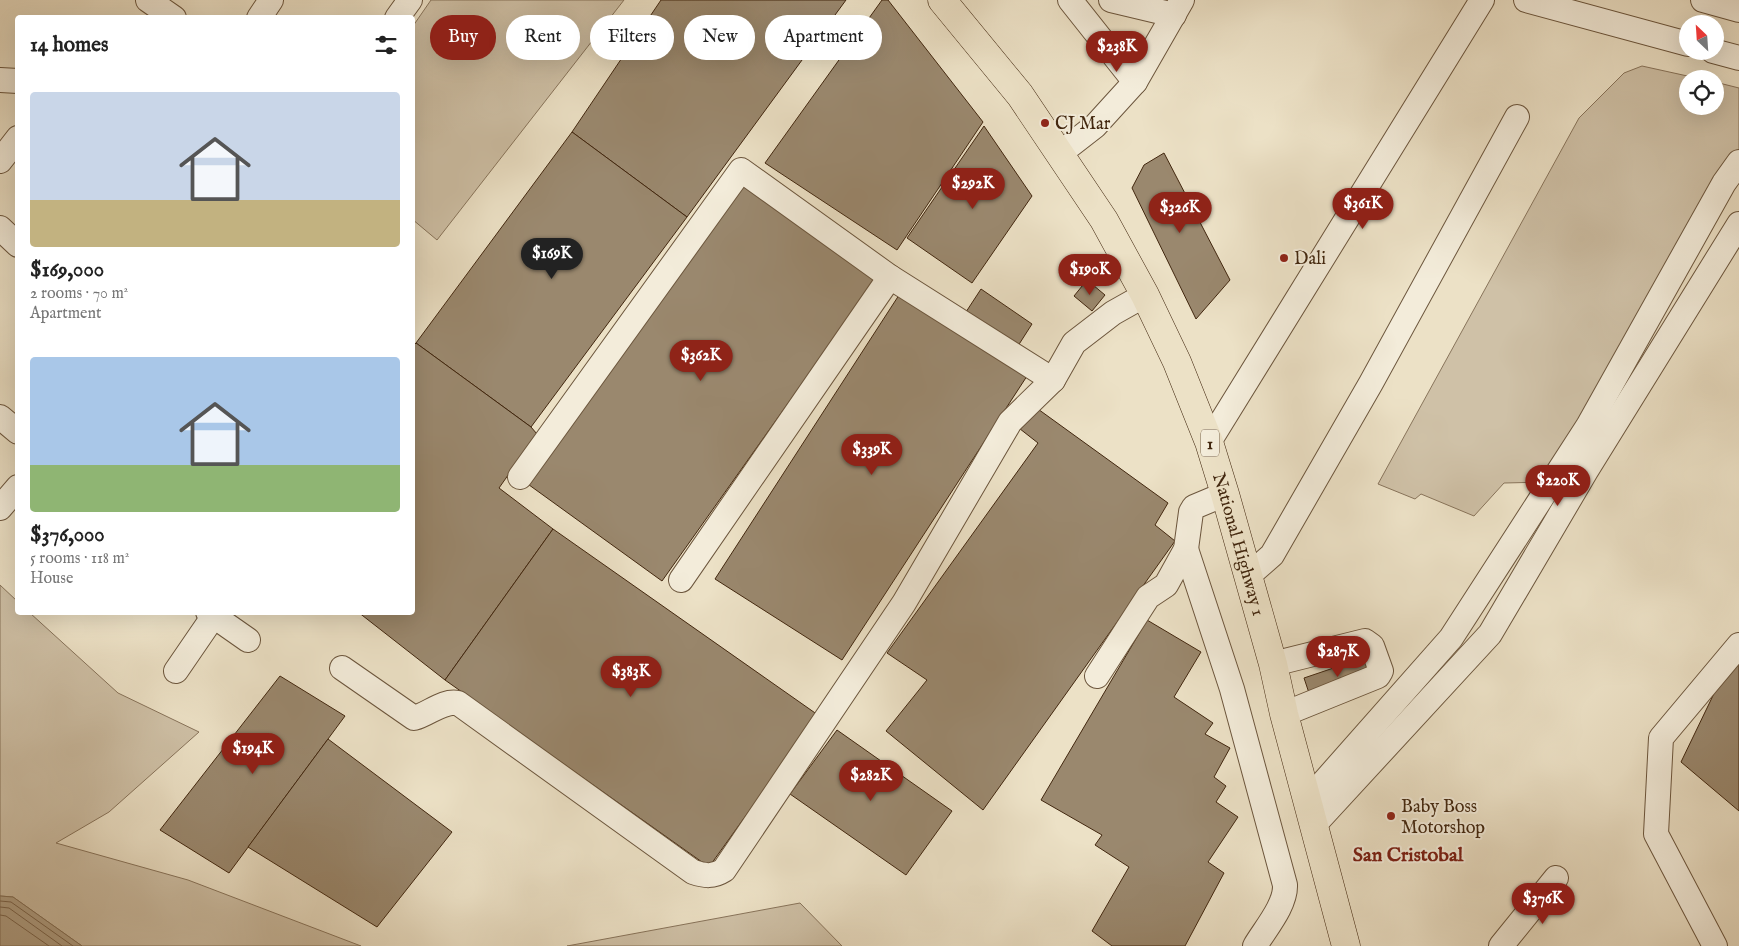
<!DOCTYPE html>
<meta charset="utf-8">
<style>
:root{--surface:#fff;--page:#f2f2f2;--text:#222;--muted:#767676;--accent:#8f2418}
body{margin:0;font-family:"IM FELL English",serif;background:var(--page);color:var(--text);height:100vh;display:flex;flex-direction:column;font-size:19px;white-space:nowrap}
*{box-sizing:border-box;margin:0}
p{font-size:16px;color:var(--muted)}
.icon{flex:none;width:28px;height:28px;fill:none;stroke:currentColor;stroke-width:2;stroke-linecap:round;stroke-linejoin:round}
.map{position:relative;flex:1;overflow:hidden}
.details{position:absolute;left:15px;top:15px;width:400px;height:600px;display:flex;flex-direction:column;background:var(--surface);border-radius:5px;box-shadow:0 5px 20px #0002}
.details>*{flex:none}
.top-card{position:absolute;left:430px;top:15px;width:475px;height:45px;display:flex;gap:10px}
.needle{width:32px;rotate:335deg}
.tools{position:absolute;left:1679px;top:15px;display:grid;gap:10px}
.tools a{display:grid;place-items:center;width:45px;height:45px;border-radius:50%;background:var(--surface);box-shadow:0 5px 20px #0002;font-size:25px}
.price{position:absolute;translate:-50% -42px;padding:0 11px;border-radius:18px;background:var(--accent);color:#fff;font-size:16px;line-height:32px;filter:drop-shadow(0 1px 2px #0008)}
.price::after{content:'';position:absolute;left:50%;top:30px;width:15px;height:11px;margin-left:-8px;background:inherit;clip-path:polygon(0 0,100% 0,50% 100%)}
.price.current{background:#222;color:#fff}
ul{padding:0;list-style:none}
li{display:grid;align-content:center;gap:10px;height:265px;padding:0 15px}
li span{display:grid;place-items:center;height:155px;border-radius:5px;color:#555}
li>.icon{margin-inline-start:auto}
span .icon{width:90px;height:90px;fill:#fffc;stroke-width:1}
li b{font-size:21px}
h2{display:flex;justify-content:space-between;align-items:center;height:60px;padding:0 15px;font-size:21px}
.chip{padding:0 18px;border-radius:22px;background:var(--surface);box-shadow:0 5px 20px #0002;font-size:18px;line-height:45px}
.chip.current{background:var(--accent);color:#fff}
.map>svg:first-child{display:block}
.green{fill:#cfc1a7;stroke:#88745b}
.water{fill:#b2a288;stroke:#857158}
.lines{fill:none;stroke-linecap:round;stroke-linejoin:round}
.shore{stroke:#7a644c;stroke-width:1}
.building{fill:#9a886e;stroke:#42270f}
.minor-casing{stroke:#6c563d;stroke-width:26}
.highway-casing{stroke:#42270f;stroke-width:29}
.minor{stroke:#f3ecda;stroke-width:24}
.highway{stroke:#ece1c6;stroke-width:28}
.poi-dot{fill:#8f2418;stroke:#f3ecda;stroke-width:2}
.labels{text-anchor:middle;stroke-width:4;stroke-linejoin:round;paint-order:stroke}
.shield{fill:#f3ecda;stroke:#77624c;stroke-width:1}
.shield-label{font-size:16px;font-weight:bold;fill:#42270f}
.poi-label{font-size:18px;fill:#42270f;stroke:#f3ecda;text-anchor:start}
.street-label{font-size:18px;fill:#42270f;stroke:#f3ecda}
.quarter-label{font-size:20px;font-weight:bold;fill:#7a1f14;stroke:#f3ecda}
</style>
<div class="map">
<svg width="1739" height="946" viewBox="0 0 1739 946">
<rect width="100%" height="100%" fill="#ece1c6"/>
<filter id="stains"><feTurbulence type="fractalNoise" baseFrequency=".004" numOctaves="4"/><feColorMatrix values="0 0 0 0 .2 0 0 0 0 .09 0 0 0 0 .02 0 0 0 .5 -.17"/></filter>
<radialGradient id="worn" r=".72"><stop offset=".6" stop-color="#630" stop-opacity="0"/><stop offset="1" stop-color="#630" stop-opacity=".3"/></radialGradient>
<g class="green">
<polygon points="431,0 624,0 437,240 412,219 413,26"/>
<polygon points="1642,66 1701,79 1688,79 1688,106 1715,106 1715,82 1739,88 1739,153 1548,482 1504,483 1474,516 1421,494 1415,499 1378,484 1579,118 1624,73"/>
<polygon points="0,585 17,601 18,612 30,613 118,693 199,732 109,812 56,843 188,880 361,946 82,946 13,897 0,896"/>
<polygon points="800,903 842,946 567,946"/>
</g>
<polygon class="water" points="0,896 13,897 82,946 0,946"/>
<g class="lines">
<g class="shore">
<polyline points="0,901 11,902 73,946"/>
<polyline points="0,907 9,908 62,946"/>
<polyline points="0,915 6,916 49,946"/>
</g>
</g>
<g class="building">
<polygon points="661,0 846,0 687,217 572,132"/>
<polygon points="882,0 888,0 983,122 897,250 765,163"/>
<polygon points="984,126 1032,196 972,283 907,238"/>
<polygon points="572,132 687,217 531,427 416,343"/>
<polygon points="1164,153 1230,280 1196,319 1132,188 1144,165"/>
<polygon points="742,184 877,278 662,581 525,482"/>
<polygon points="1087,280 1105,295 1092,311 1074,296"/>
<polygon points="981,289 1032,324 1016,349 964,315"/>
<polygon points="901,292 1029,373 842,660 715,579"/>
<polygon points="416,343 531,427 537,434 499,488 553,529 445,680 358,612 412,612 412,347"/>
<polygon points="1031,404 1168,503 1155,525 1175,541 983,810 886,731 927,680 887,653 1038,443 1015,425"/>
<polygon points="553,529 818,715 709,867 445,680"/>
<polygon points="1147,620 1201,652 1174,697 1213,723 1205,734 1230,748 1214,777 1226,786 1216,802 1238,817 1208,862 1224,873 1185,946 1112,946 1092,931 1129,867 1095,845 1102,835 1041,800"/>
<polygon points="1734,652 1739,656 1739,811 1681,762"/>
<polygon points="1366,657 1373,678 1311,699 1304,678"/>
<polygon points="280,676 345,716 229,873 160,830"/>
<polygon points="837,730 952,811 906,875 790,794"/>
<polygon points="328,739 452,832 377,927 248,847"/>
</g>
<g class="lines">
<g class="minor-casing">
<g id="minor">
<polyline points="148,0 174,18"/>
<polyline points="1070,0 1135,82"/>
<polyline points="1111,0 1174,15"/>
<polyline points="1526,0 1688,44"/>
<polyline points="1703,0 1739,10"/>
<polyline points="259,18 271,0"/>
<polyline points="397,18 410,0"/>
<polyline points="1713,51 1739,58"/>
<polyline points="0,80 18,81"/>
<polyline points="1059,154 1095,126 1135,82 1182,0"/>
<polyline points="0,161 18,138"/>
<polyline points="0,228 18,245"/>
<polyline points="0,417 18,432"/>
<polyline points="1209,442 1482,0"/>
<polyline points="520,477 741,170 890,277 1053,380"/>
<polyline points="0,508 18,487"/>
<path d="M1186 549 1232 689 1285 885C1286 905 1265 929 1255 946"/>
<polyline points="1248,576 1272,555 1371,383 1517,117"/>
<polyline points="681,580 890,277"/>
<polyline points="208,612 248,640"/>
<polyline points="1273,664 1365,641 1372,646 1381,671 1378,676 1284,714"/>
<path d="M342 668 414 718C429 714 443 700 458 703L693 872C705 876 713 877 724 870L904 603 1010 422 1053 380 1074 343 1113 313 1145 295"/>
<polyline points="176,671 213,617 218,612"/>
<polyline points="1097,676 1148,597 1166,585 1186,549 1191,512 1194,507 1225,494"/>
<polyline points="1307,801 1451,638 1588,426 1724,183 1739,162"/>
<polyline points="1313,826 1490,634 1586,471 1739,224"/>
<polyline points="1501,946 1556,878"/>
<polyline points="1715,946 1656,834 1661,738 1739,645"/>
</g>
</g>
<g class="highway-casing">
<g id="highway">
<path id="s1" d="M942 0 1020 95 1104 220 1145 295 1177 362 1209 442 1225 494 1273 664 1284 714 1346 946"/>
</g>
</g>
<use href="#minor" class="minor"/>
<use href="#highway" class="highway"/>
</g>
<g class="poi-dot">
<circle cx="1045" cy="123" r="5"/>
<circle cx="1284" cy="258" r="5"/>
<circle cx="1391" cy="816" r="5"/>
</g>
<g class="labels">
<rect class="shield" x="1201" y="429.5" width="18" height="27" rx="4"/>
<g class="shield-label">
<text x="1210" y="449">1</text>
</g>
<g class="poi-label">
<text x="1055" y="129">CJ Mar</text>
<text x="1294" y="264">Dali</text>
<text x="1401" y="812">Baby Boss<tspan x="1401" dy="21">Motorshop</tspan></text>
</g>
<g class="street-label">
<text dy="6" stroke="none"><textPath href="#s1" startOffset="626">National Highway 1</textPath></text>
</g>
<g class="quarter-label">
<text x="1408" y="861">San Cristobal</text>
</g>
</g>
<rect width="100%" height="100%" filter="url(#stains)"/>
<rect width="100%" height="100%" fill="url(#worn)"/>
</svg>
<div class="tools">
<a><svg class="needle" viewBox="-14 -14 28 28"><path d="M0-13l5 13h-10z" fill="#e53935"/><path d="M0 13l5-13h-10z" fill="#767676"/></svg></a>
<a><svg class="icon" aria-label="locate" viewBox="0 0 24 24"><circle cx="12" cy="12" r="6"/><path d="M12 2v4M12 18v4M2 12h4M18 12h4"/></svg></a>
</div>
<b class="price" style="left:1117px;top:73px">$238K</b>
<b class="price" style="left:973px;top:210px">$292K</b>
<b class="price" style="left:1363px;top:230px">$361K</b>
<b class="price" style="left:1180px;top:234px">$326K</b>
<b class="price current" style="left:552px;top:280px">$169K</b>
<b class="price" style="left:1090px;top:296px">$190K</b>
<b class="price" style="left:701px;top:382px">$362K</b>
<b class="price" style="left:872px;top:476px">$339K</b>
<b class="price" style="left:1558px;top:507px">$220K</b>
<b class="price" style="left:1338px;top:678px">$287K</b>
<b class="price" style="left:631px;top:698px">$383K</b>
<b class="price" style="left:253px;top:775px">$194K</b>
<b class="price" style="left:871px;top:802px">$282K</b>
<b class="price" style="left:1543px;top:925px">$376K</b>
<div class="top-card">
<a class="chip current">Buy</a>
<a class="chip">Rent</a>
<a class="chip">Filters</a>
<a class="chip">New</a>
<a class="chip">Apartment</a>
</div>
<section class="details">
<h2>14 homes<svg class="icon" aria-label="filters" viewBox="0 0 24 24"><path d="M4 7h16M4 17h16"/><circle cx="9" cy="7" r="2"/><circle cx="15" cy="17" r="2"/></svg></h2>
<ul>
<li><span style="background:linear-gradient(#c9d6e8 70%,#c2b280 0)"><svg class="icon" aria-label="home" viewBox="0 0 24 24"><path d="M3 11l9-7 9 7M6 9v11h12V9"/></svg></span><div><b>$169,000</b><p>2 rooms · 70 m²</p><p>Apartment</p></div></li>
<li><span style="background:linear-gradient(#a9c7e8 70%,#8fb573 0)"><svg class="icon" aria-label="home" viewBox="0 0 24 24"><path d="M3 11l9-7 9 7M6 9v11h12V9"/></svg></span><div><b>$376,000</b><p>5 rooms · 118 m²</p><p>House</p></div></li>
</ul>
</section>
</div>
